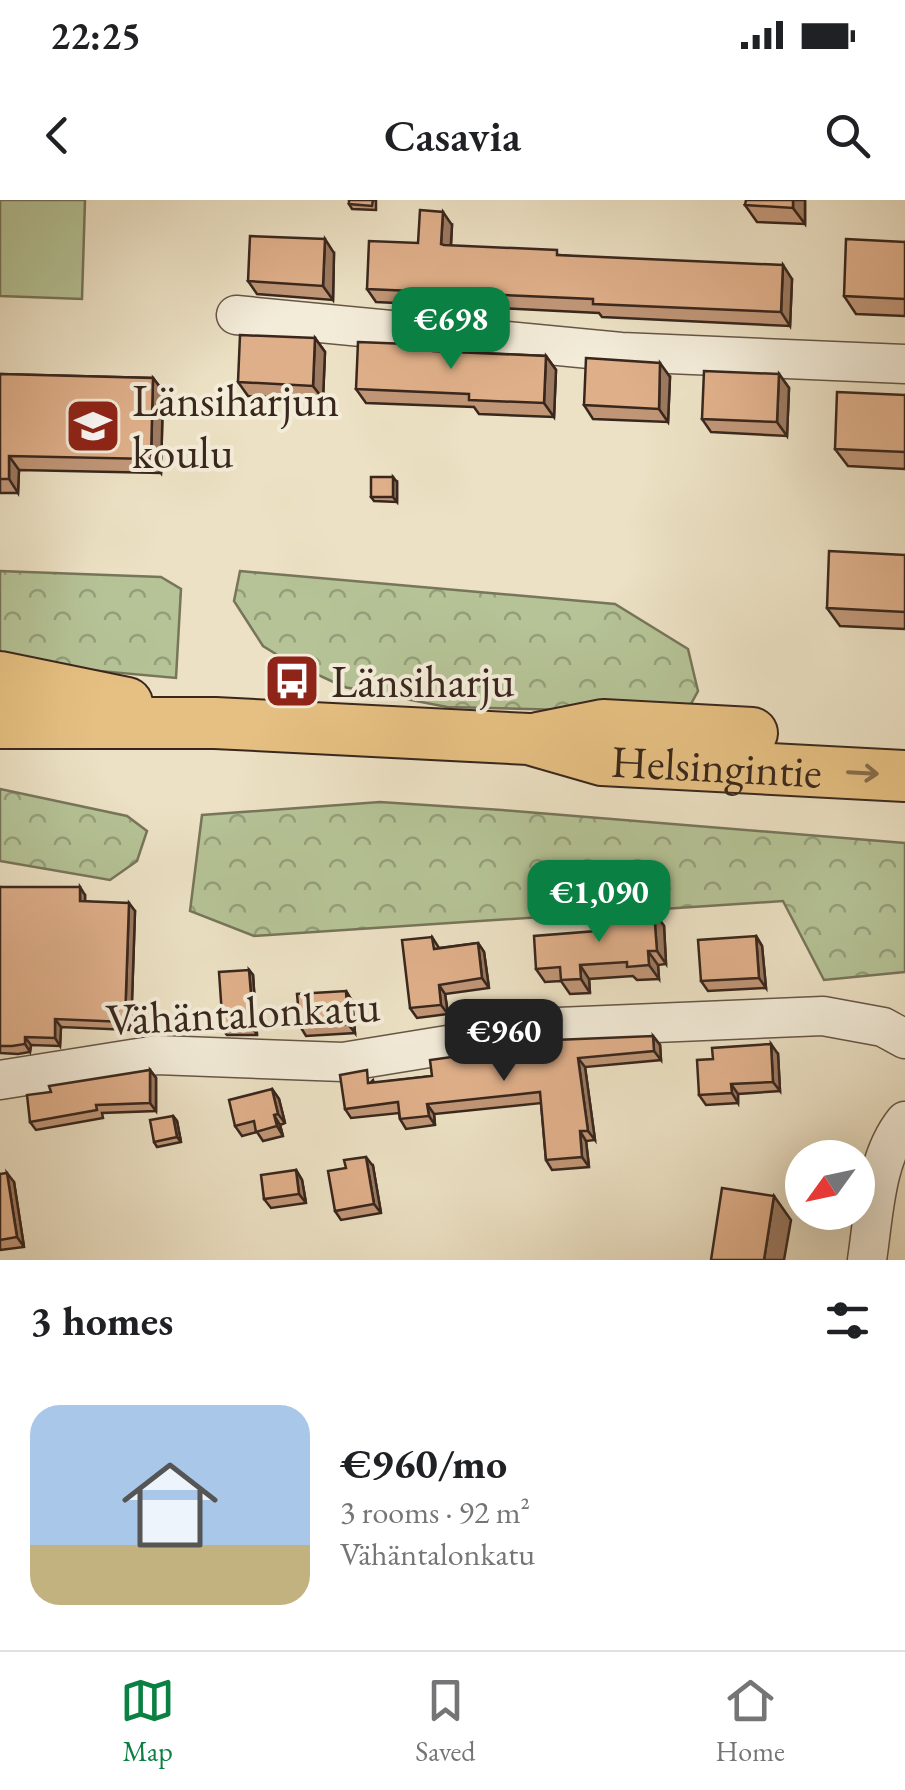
<!DOCTYPE html>
<meta charset="utf-8">
<style>
:root{--surface:#fff;--page:#f6f6f6;--text:#202124;--muted:#757577;--line:#e0e0e0;--accent:#0b8043}
body{margin:0;font-family:"EB Garamond",serif;background:var(--page);color:var(--text);height:100vh;display:flex;flex-direction:column;font-size:38px;white-space:nowrap}
*{box-sizing:border-box;margin:0}
p{font-size:32px;color:var(--muted)}
.icon{flex:none;width:55px;height:55px;fill:none;stroke:currentColor;stroke-width:2;stroke-linecap:round;stroke-linejoin:round}
.map{position:relative;height:1060px;overflow:hidden}
.sheet{display:flex;flex-direction:column;background:var(--surface);flex:1}
.sheet>*{flex:none}
.needle{width:65px;rotate:237deg}
.controls{position:absolute;left:785px;top:940px;display:grid;gap:20px}
.controls a{display:grid;place-items:center;width:90px;height:90px;border-radius:50%;background:var(--surface);box-shadow:0 10px 40px #0002;font-size:50px}
.price{position:absolute;translate:-50% -85px;padding:0 22px;border-radius:20px;background:var(--accent);color:#fff;font-size:32px;line-height:65px;filter:drop-shadow(0 2px 5px #0008)}
.price::after{content:'';position:absolute;left:50%;top:60px;width:30px;height:22px;margin-left:-15px;background:inherit;clip-path:polygon(0 0,100% 0,50% 100%)}
.price.on{background:#222;color:#fff}
ul{padding:0;list-style:none}
li{display:flex;align-items:center;gap:30px;height:250px;padding:0 30px}
li span{display:grid;place-items:center;flex:none;width:280px;height:200px;border-radius:30px;color:#555}
li>.icon{margin-inline-start:auto}
span .icon{width:120px;height:120px;fill:#fffc;stroke-width:1}
li b{font-size:42px}
h2{display:flex;justify-content:space-between;align-items:center;height:120px;padding:0 30px;font-size:42px}
.status{display:flex;justify-content:space-between;align-items:center;height:70px;padding:0 50px;background:var(--surface);direction:ltr}
.status svg{height:28px;fill:currentColor}
header{display:flex;justify-content:space-between;align-items:center;height:130px;padding:0 30px;background:var(--surface);font-size:45px;font-weight:600}
.tabs{display:flex;justify-content:space-around;align-items:center;height:140px;border-top:2px solid var(--line);background:var(--surface);font-size:28px;color:var(--muted)}
.tabs a{display:grid;justify-items:center;gap:5px}
.tabs .on{color:var(--accent)}
.map>svg:first-child{display:block}
.forest{fill:url(#forest-crowns);stroke:#77755a;stroke-width:2.5}
.pitch{fill:#b5c396;stroke:#77755a;stroke-width:2.5}
.lines{fill:none;stroke-linecap:round;stroke-linejoin:round}
.minor-casing{stroke:#665647;stroke-width:41}
.major-casing{stroke:#39271d;stroke-width:54}
.minor{stroke:#f3ecd9;stroke-width:38}
.major{stroke:#e6c082;stroke-width:50}
.wall{fill:#c09677;stroke:#39271d;stroke-width:2.5}
.shaded-wall{fill:#9c7a61;stroke:#39271d;stroke-width:2.5}
.building{fill:#dfaf8a;stroke:#39271d;stroke-width:2.5}
.oneway{stroke:#876c4a}
.labels{text-anchor:middle;stroke-width:8;stroke-linejoin:round;paint-order:stroke}
.poi-label{font-size:45px;fill:#39271d;stroke:#f3ecd9;text-anchor:start}
.street-label{font-size:45px;fill:#39271d;stroke:#f3ecd9}
</style>
<div class="status"><b>22:25</b><svg viewBox="0 0 49 12"><path d="M0 12V9h3v3zM5 12V6h3v6zM10 12V3h3v9zM15 12V0h3v12zM26 1h20v11H26zM47 4h2v5h-2z"/></svg></div>
<header><svg class="icon" aria-label="back" viewBox="0 0 24 24"><path d="M15 5l-7 7 7 7"/></svg>Casavia<svg class="icon" aria-label="search" viewBox="0 0 24 24"><circle cx="10" cy="10" r="6"/><path d="M15 15l6 6"/></svg></header>
<div class="map">
<svg width="905" height="1060" viewBox="0 0 905 1060">
<defs>
<pattern id="forest-crowns" width="20" height="18" patternUnits="userSpaceOnUse" patternTransform="scale(2.5)"><rect width="20" height="18" fill="#b5c396"/><path d="M2 6a3 3 0 1 1 6 0M12 15a3 3 0 1 1 6 0" fill="none" stroke="#949e7a"/></pattern>
</defs>
<rect width="100%" height="100%" fill="#ece1c4"/>
<filter id="stains"><feTurbulence type="fractalNoise" baseFrequency=".002" numOctaves="4"/><feColorMatrix values="0 0 0 0 .2 0 0 0 0 .09 0 0 0 0 .02 0 0 0 .5 -.17"/></filter>
<radialGradient id="worn" r=".72"><stop offset=".6" stop-color="#630" stop-opacity="0"/><stop offset="1" stop-color="#630" stop-opacity=".3"/></radialGradient>
<g class="forest">
<polygon points="0,371 161,377 181,389 176,478 0,462"/>
<polygon points="240,371 615,404 688,449 698,491 686,513 447,507 344,487 284,459 263,446 234,401"/>
<polygon points="0,589 127,616 147,631 137,661 110,680 0,661"/>
<polygon points="380,602 502,610 905,643 905,772 824,780 783,701 254,736 190,711 202,615"/>
</g>
<polygon class="pitch" points="0,0 85,0 82,99 0,96"/>
<g class="lines">
<g class="minor-casing">
<g id="minor">
<polyline points="236,115 621,152 905,164"/>
<polyline points="0,880 157,855 343,862 558,827 823,816 883,827 905,839"/>
<path d="M867 1060C874 1014 875 958 905 921"/>
</g>
</g>
<g class="major-casing">
<g id="major">
<polyline points="0,477 127,503"/>
<path id="s1" d="M0 523H215L529 539 602 560 905 576"/>
<polyline points="538,538 603,525 752,533"/>
</g>
</g>
<use href="#minor" class="minor"/>
<use href="#major" class="major"/>
</g>
<g class="wall">
<polygon points="376,0 376,10 352,9 349,4"/>
<polygon points="805,0 805,24 757,22 745,5"/>
<polygon points="452,25 451,46 560,55 792,79 790,126 602,117 599,113 376,102 367,89 418,43"/>
<polygon points="905,42 905,116 856,114 844,96"/>
<polygon points="334,53 333,100 257,94 248,81"/>
<polygon points="315,138 325,152 323,199 248,196 238,182"/>
<polygon points="437,151 546,156 556,170 554,217 479,214 474,207 366,203 356,189"/>
<polygon points="0,174 153,178 163,191 161,273 19,270 18,293 0,293"/>
<polygon points="779,174 789,188 787,236 711,232 702,219"/>
<polygon points="670,177 668,222 593,219 584,205"/>
<polygon points="905,195 905,269 848,266 835,249"/>
<polygon points="397,282 397,302 374,301 371,297"/>
<polygon points="905,355 905,429 840,426 827,408"/>
<polygon points="0,687 85,695 85,701 135,711 131,830 61,827 60,846 31,845 30,852 18,854 0,853"/>
<polygon points="654,712 664,726 666,764 658,765 659,779 637,780 633,776 589,779 590,793 570,794 561,781 545,782 536,769 596,731"/>
<polygon points="756,736 762,746 766,788 708,791 701,781"/>
<polygon points="432,737 439,748 478,743 484,752 489,788 445,794 448,814 417,818 410,808"/>
<polygon points="249,770 253,775 257,835 227,835 223,830"/>
<polygon points="346,791 352,801 355,833 306,836 300,826"/>
<polygon points="653,836 660,845 661,860 585,867 595,940 586,941 589,967 552,970 546,960 541,903 434,914 435,925 406,929 400,919 399,913 351,918 345,909 373,880 374,883 432,876"/>
<polygon points="778,854 780,891 738,894 738,903 706,905 699,895"/>
<polygon points="150,870 156,878 156,911 102,913 103,918 36,930 30,922 51,892"/>
<polygon points="272,889 279,899 285,923 280,925 283,936 263,941 257,932 242,936 235,926"/>
<polygon points="173,916 177,921 181,942 157,947 154,942"/>
<polygon points="373,966 381,1013 341,1020 335,1011"/>
<polygon points="296,970 302,980 306,1003 271,1008 264,999"/>
<polygon points="0,974 14,982 24,1047 0,1050"/>
</g>
<g class="shaded-wall">
<polygon points="793,0 805,0 805,24 793,8"/>
<polygon points="443,12 452,25 450,58 441,44"/>
<polygon points="325,39 334,53 333,100 323,86"/>
<polygon points="783,65 792,79 790,126 781,112"/>
<polygon points="315,138 325,152 323,199 313,186"/>
<polygon points="546,156 556,170 554,217 544,203"/>
<polygon points="660,163 670,177 668,222 659,209"/>
<polygon points="779,174 789,188 787,236 777,222"/>
<polygon points="153,178 163,191 161,273 151,259"/>
<polygon points="9,256 19,270 18,293 9,279"/>
<polygon points="393,277 397,282 397,302 393,297"/>
<polygon points="80,687 85,695 85,709 80,701"/>
<polygon points="129,703 135,711 131,830 125,822"/>
<polygon points="654,712 664,726 666,764 657,751"/>
<polygon points="756,736 762,746 766,788 759,778"/>
<polygon points="478,743 484,752 489,788 482,778"/>
<polygon points="648,751 658,765 659,779 649,765"/>
<polygon points="580,765 589,779 590,793 581,779"/>
<polygon points="249,770 253,775 257,835 254,830"/>
<polygon points="439,785 445,794 448,814 441,805"/>
<polygon points="346,791 352,801 355,833 348,824"/>
<polygon points="55,819 61,827 60,846 55,838"/>
<polygon points="653,836 660,845 661,860 654,851"/>
<polygon points="25,837 31,845 30,852 25,844"/>
<polygon points="771,844 778,854 780,891 773,882"/>
<polygon points="578,858 585,867 595,940 588,931"/>
<polygon points="150,870 156,878 156,911 150,903"/>
<polygon points="731,884 738,894 738,903 732,893"/>
<polygon points="272,889 279,899 285,923 278,914"/>
<polygon points="427,904 434,914 435,925 429,916"/>
<polygon points="274,915 280,925 283,936 277,926"/>
<polygon points="173,916 177,921 181,942 177,937"/>
<polygon points="580,931 586,941 589,967 582,957"/>
<polygon points="366,957 373,966 381,1013 374,1004"/>
<polygon points="296,970 302,980 306,1003 299,994"/>
<polygon points="7,973 14,982 24,1047 17,1037"/>
<polygon points="774,996 791,1020 784,1060 764,1060"/>
</g>
<g class="building">
<polygon points="349,0 373,0 372,6 349,4"/>
<polygon points="746,0 793,0 793,8 745,5"/>
<polygon points="420,10 443,12 441,44 444,45 557,50 557,55 783,65 781,112 593,104 593,99 367,89 369,41 418,43"/>
<polygon points="250,36 325,39 323,86 248,81"/>
<polygon points="846,39 905,42 905,99 844,96"/>
<polygon points="240,135 315,138 313,186 238,182"/>
<polygon points="358,142 433,145 433,151 546,156 544,203 469,200 469,194 356,189"/>
<polygon points="586,158 660,163 659,209 584,205"/>
<polygon points="704,171 779,174 777,222 702,219"/>
<polygon points="0,174 153,178 151,259 9,256 9,279 0,279"/>
<polygon points="837,192 905,195 905,252 835,249"/>
<rect x="371" y="277" width="22" height="20"/>
<polygon points="829,351 905,355 905,412 827,408"/>
<polygon points="0,687 80,687 80,701 129,703 125,822 55,819 55,838 25,837 25,844 12,846 0,846"/>
<polygon points="654,712 657,751 648,751 649,765 627,767 627,762 580,765 581,779 561,780 560,767 536,769 534,736 596,731 594,717"/>
<polygon points="756,736 759,778 701,781 698,740"/>
<polygon points="432,737 434,749 478,743 482,778 439,785 441,805 410,808 402,740"/>
<polygon points="249,770 254,830 223,830 219,772"/>
<polygon points="346,791 348,824 300,826 297,794"/>
<polygon points="653,836 654,851 578,858 588,931 580,931 582,957 546,960 540,892 427,904 429,916 400,919 398,902 345,909 340,875 367,870 368,883 432,876 430,860 537,845 536,843 554,840"/>
<polygon points="771,844 773,882 731,884 732,893 699,895 697,860 713,859 712,848"/>
<polygon points="150,870 150,903 96,905 97,910 30,922 27,895 51,892 49,886"/>
<polygon points="272,889 278,914 274,915 277,926 256,932 254,921 235,926 229,900"/>
<polygon points="173,916 177,937 154,942 150,920"/>
<polygon points="366,957 374,1004 335,1011 328,971 346,968 344,960"/>
<polygon points="296,970 299,994 264,999 261,975"/>
<polygon points="7,973 17,1037 0,1040 0,974"/>
<polygon points="722,988 774,996 764,1060 711,1060"/>
</g>
<defs><path id="oneway-shaft" d="M-6 0H5M1.5-3L5.5 0L1.5 3" fill="none" stroke-width="1.6" stroke-linecap="round" stroke-linejoin="round" transform="scale(2.5)"/></defs>
<use class="oneway" href="#oneway-shaft" transform="translate(863 573) rotate(3)"/>
<defs>
<g id="school-square" transform="scale(2.875)"><rect x="-9" y="-9" width="18" height="18" rx="4" fill="#8f2418" stroke="#f3ecd9"/><path d="M0-5L7-2L0 1L-7-2ZM-4 1L0 2.5L4 1V4Q0 6-4 4Z" fill="#fff"/></g>
<g id="bus-square" transform="scale(2.875)"><rect x="-9" y="-9" width="18" height="18" rx="4" fill="#8f2418" stroke="#f3ecd9"/><path d="M-5-6H5V4H4V6H2V4H-2V6H-4V4H-5ZM-3.5-4V0h7V-4ZM-3.5 1.2v1.5H-2V1.2ZM2 1.2v1.5H3.5V1.2Z" fill="#fff"/></g>
</defs>
<g fill-rule="evenodd">
<use href="#school-square" x="93" y="226"/>
<use href="#bus-square" x="292" y="481"/>
</g>
<g class="labels">
<g class="poi-label">
<text x="132" y="216">Länsiharjun<tspan x="132" dy="52">koulu</tspan></text>
<text x="331" y="497">Länsiharju</text>
</g>
<g class="street-label">
<text dy="16" stroke="none"><textPath href="#s1" startOffset="720">Helsingintie</textPath></text>
<text transform="translate(243 812) rotate(-3)" y="16">Vähäntalonkatu</text>
</g>
</g>
<rect width="100%" height="100%" filter="url(#stains)"/>
<rect width="100%" height="100%" fill="url(#worn)"/>
</svg>
<div class="controls">
<a><svg class="needle" viewBox="-14 -14 28 28"><path d="M0-13l5 13h-10z" fill="#e53935"/><path d="M0 13l5-13h-10z" fill="#757577"/></svg></a>
</div>
<b class="price" style="left:451px;top:172px">€698</b>
<b class="price" style="left:599px;top:745px">€1,090</b>
<b class="price on" style="left:504px;top:884px">€960</b>
</div>
<section class="sheet">
<h2>3 homes<svg class="icon" aria-label="filters" viewBox="0 0 24 24"><path d="M4 7h16M4 17h16"/><circle cx="9" cy="7" r="2"/><circle cx="15" cy="17" r="2"/></svg></h2>
<ul>
<li><span style="background:linear-gradient(#a9c7e8 70%,#c2b280 0)"><svg class="icon" aria-label="home" viewBox="0 0 24 24"><path d="M3 11l9-7 9 7M6 9v11h12V9"/></svg></span><div><b>€960/mo</b><p>3 rooms · 92 m²</p><p>Vähäntalonkatu</p></div></li>
</ul>
</section>
<nav class="tabs">
<a class="on"><svg class="icon" aria-label="map" viewBox="0 0 24 24"><path d="M3 6l6-2 6 2 6-2v14l-6 2-6-2-6 2zM9 4v14M15 6v14"/></svg>Map</a>
<a><svg class="icon" aria-label="saved" viewBox="0 0 24 24"><path d="M7 4h10v16l-5-4-5 4z"/></svg>Saved</a>
<a><svg class="icon" aria-label="home" viewBox="0 0 24 24"><path d="M3 11l9-7 9 7M6 9v11h12V9"/></svg>Home</a>
</nav>
